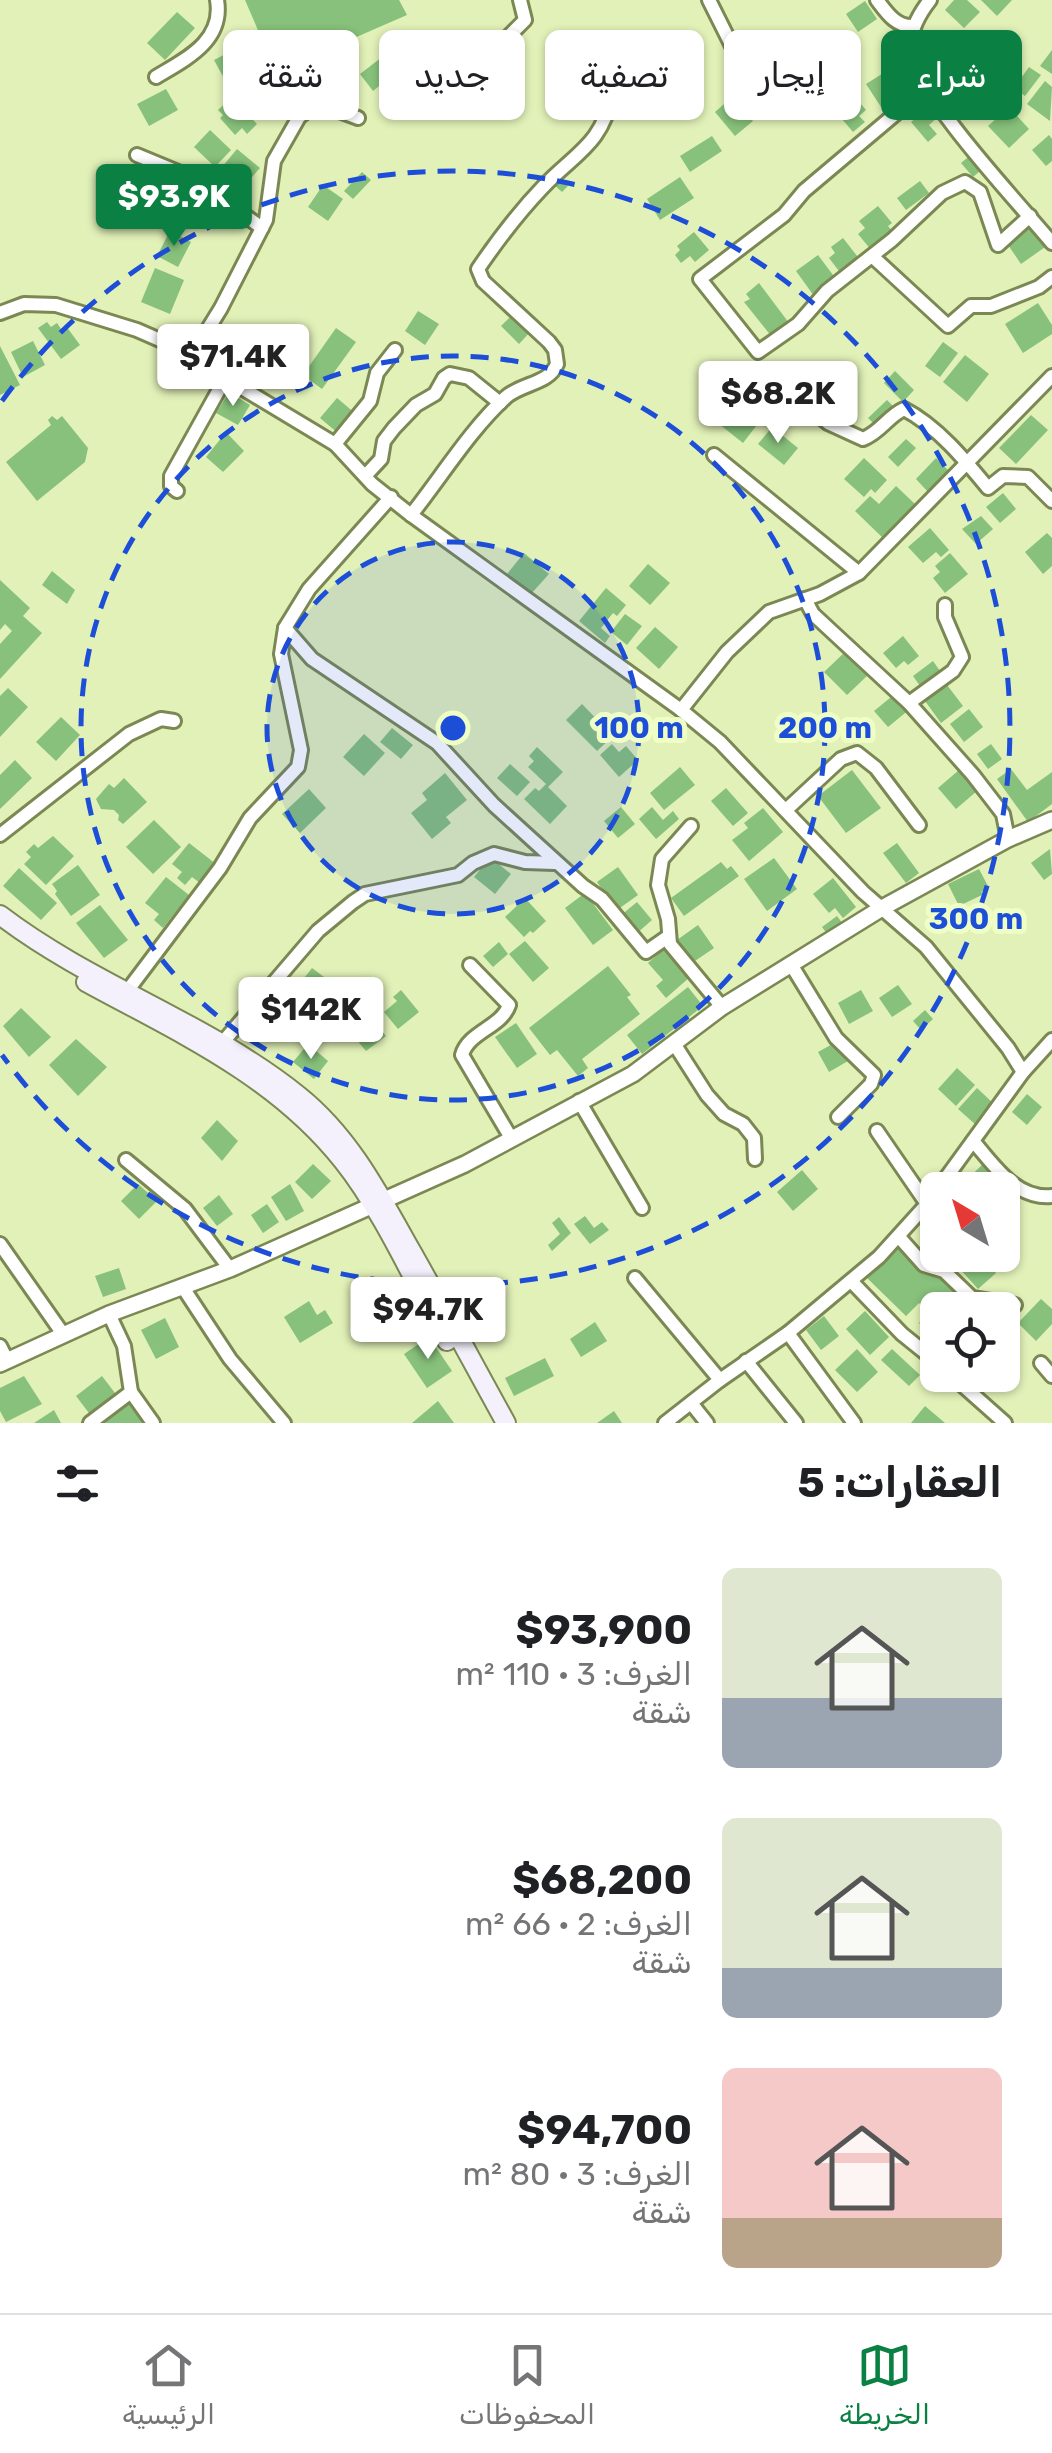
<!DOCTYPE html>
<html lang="ar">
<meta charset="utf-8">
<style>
:root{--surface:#fff;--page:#f2f2f2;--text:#202124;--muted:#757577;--line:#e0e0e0;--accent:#0b8043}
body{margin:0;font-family:Rubik,"Noto Sans Arabic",sans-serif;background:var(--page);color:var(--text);direction:rtl;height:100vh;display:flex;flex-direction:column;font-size:38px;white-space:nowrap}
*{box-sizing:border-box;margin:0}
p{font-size:32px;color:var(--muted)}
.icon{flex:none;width:55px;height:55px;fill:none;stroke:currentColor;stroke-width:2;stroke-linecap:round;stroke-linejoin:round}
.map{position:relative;height:1423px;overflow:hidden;direction:ltr}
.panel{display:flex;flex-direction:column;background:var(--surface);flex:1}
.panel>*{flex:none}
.hud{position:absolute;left:30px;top:30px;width:992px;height:90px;direction:rtl;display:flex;gap:20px}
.needle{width:65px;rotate:322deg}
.fabs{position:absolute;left:920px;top:1172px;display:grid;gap:20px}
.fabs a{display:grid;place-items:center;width:100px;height:100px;border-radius:15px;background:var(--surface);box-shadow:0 2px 8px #0004;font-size:50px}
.price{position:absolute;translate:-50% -85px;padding:0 22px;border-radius:10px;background:#fff;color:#222;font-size:32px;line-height:65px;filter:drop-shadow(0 2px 5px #0008)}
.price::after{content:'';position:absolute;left:50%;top:60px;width:30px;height:22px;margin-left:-15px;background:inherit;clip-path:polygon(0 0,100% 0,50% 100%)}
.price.on{background:var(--accent);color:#fff}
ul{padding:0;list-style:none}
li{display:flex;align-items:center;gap:30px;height:250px;padding:0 50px}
li span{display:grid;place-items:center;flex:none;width:280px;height:200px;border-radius:15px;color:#555}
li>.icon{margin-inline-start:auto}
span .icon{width:120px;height:120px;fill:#fffc;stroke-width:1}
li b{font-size:42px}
h2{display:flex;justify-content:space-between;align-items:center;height:120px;padding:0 50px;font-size:42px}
.chip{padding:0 35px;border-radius:15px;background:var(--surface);box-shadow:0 2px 8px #0004;font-size:35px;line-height:90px}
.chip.on{background:var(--accent);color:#fff}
.menu{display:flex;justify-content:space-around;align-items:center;height:140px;border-top:2px solid var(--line);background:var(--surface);font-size:28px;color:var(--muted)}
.menu a{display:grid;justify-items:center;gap:5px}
.menu .on{color:var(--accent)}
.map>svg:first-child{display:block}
.building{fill:#87c17b}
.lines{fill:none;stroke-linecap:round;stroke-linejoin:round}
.minor-casing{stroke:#7b8853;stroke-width:18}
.tertiary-casing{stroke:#7b8853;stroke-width:20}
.secondary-casing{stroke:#7b8853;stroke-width:22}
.minor{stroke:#fff;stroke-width:12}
.tertiary{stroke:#fff;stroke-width:15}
.secondary{stroke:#f4f1fc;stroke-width:18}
.ring{fill:none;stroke:#1d4ed8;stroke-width:5;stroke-dasharray:18 12}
.centre{fill:#1d4ed8;stroke:#effec5;stroke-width:5}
.ring-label{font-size:30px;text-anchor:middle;font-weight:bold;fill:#1d4ed8;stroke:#effec5;stroke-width:10;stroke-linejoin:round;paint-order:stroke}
</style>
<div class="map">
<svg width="1052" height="1423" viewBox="0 0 1052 1423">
<rect width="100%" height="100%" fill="#e2f1b8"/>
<g class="building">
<polygon points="245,0 399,0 407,15 276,72"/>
<polygon points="954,0 967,0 980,12 964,28 945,10"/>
<polygon points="981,0 1012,0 997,16"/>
<polygon points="865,1 877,19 858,32 846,14"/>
<polygon points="177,12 195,28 165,60 147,43"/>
<polygon points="252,40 263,62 226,82 214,60"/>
<polygon points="1052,50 1052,74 1040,66"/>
<polygon points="386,54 399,70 373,91 360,74"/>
<polygon points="904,60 919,82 881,107 866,84"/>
<polygon points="1029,67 1041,75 1025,96 1014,88"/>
<polygon points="1045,81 1052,87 1050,121 1027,104"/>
<polygon points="967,84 987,109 975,119 954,94"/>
<polygon points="166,89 178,110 149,126 137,104"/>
<polygon points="232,97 257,124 247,134 242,128 235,135 220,118 223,115 218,110"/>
<polygon points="732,97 753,121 735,136 715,112"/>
<polygon points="855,97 866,110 859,116 865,122 853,132 836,112"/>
<polygon points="930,106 939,116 929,125 937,134 928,142 911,122"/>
<polygon points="1009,107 1029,129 1009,148 988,126"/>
<polygon points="210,130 231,150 215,167 194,147"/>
<polygon points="1049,135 1052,139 1052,161 1046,166 1032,150"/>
<polygon points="712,136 722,151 690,172 680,156"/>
<polygon points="237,149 260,168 244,186 222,167"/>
<polygon points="974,152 986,166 973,177 961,163"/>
<polygon points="362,172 371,180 353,199 344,191"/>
<polygon points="680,177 694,198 660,220 647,199"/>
<polygon points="560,179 568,186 562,192 553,184"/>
<polygon points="920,181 929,193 906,210 897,198"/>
<polygon points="323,185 343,199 328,221 308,207"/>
<polygon points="878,206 892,223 888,226 894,233 872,251 858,234 865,228 859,221"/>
<polygon points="1033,224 1048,245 1021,264 1006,242"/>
<polygon points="170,231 191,242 178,267 157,256"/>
<polygon points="694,232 709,250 695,262 690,256 681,263 675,255 680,250 677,246"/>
<polygon points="843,238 861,261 842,275 829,258 835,253 831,247"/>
<polygon points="818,255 836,279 814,296 796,271"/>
<polygon points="155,268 184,280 170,314 141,302"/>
<polygon points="759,283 789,323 772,337 744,302 750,299 746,294"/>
<polygon points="1038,303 1052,325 1052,334 1023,353 1005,324"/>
<polygon points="418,311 439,324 425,345 405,331"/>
<polygon points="515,312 533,329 519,344 501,326"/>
<polygon points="47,322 51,327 57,323 61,329 66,326 80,345 61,359 38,328"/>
<polygon points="336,328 356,342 322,389 303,375"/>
<polygon points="33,341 45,365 23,377 11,352"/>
<polygon points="943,342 958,353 940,377 925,366"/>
<polygon points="0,346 20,385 0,395"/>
<polygon points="965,355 989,374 967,402 943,382"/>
<polygon points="895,371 914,390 903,402 884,383"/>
<polygon points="729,391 763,417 743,443 709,416"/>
<polygon points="229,392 250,405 238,425 216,413"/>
<polygon points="337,398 356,414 339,434 320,418"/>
<polygon points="887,400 895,408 876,426 868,418"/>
<polygon points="1031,415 1048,430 1016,464 999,448"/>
<polygon points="52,416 57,420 62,416 88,448 85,462 37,501 6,462 51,425 48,420"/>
<polygon points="772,427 798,448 784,465 758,444"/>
<polygon points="226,432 244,451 223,472 206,457"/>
<polygon points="906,439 916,448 898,467 888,457"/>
<polygon points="864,458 887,480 875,493 871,489 864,497 844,479"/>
<polygon points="936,458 949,471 928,492 916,479"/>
<polygon points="896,486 915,504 883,538 855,511 870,496 879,504"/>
<polygon points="1003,493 1016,509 1000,523 986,507"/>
<polygon points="981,516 993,529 976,544 962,529"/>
<polygon points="930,528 949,550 941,557 936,552 923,563 908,547"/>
<polygon points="1047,533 1052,538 1052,566 1043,574 1025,552"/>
<polygon points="524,553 549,574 531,594 507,574"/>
<polygon points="950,553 968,574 945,593 933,578 940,572 935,566"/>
<polygon points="648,564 670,583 650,605 629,586"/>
<polygon points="52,571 75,590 67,604 42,585"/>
<polygon points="0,580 30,608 23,616 42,633 0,679 0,644 12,631 5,624 0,630"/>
<polygon points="606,588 626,605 617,616 613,613 601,628 610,636 605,643 579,621"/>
<polygon points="625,614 642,626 627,645 611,632"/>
<polygon points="655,627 678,647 659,669 636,648"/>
<polygon points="903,636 919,656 908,665 904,661 896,668 883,653"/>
<polygon points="846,651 869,674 847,695 824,672"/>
<polygon points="933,661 940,671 920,686 913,676"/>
<polygon points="947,685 963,706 941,723 925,701"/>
<polygon points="8,688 28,707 0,737 0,696"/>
<polygon points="896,693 910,709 888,727 874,711"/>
<polygon points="582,704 613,736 597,751 566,720"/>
<polygon points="969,709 983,727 964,742 950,724"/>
<polygon points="61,717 80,735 56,761 36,742"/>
<polygon points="392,728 413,745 401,759 380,742"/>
<polygon points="364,734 385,753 364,776 343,757"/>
<polygon points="612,744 619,752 626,746 638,760 619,777 600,755"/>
<polygon points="991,744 1002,759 988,769 977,754"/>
<polygon points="537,747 563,772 548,787 567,806 550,824 524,799 535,788 539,791 546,784 528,767 534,761 529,756"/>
<polygon points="15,760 32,778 0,809 0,775"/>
<polygon points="510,764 530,782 517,796 497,778"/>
<polygon points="680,767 695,785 664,810 650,793"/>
<polygon points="1011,769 1027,790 1052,772 1052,804 1028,822 997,779"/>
<polygon points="852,770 881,808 846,833 818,796"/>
<polygon points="959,770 977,791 956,809 938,788"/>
<polygon points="445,773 467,800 446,817 451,823 432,839 411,813 427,800 422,793"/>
<polygon points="124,778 147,802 123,824 118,820 119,815 114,810 101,809 96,799 109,784 114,788"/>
<polygon points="726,788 748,813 733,826 711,801"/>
<polygon points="309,789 326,808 300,833 282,814"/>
<polygon points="621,807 635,824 618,838 604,821"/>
<polygon points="652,807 663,820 673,811 679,819 656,839 639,819"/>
<polygon points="763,808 783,832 749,861 732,840 748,828 744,823"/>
<polygon points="154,820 181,847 153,874 126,847"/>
<polygon points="53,836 74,856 46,885 24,864 31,857 26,852 34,844 38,848"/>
<polygon points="189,843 216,864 200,883 192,877 185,885 177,878 182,872 172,864"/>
<polygon points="897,843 919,873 906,883 883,853"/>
<polygon points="1050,849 1052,874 1044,880 1031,863"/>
<polygon points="490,857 511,874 495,894 474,877"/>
<polygon points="774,858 797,889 767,911 744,879"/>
<polygon points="721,862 727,869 731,866 739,876 684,916 671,898"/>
<polygon points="78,865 100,895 71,916 55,894 57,891 52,884"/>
<polygon points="618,867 638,895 617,910 597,882"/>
<polygon points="19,868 57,903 41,920 3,886"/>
<polygon points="979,869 989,888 981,892 984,894 959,906 948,884"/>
<polygon points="166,877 189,895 163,928 154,920 159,914 145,903"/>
<polygon points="833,878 856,907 843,918 835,908 829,913 813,894"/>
<polygon points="585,893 613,930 593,945 565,908"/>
<polygon points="525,898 546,921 533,933 530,931 524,937 505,917"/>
<polygon points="637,902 652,920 636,934 620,916"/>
<polygon points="100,905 128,940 104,958 76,923"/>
<polygon points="837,916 843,924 828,935 822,927"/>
<polygon points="698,925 714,948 692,963 677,940"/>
<polygon points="525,941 549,968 533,982 509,954"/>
<polygon points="499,942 508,954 493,967 483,956"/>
<polygon points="665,948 690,977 666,998 656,986 663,980 648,963"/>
<polygon points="608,966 631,995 627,997 640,1014 582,1059 588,1068 578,1076 557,1050 550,1055 529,1028"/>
<polygon points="312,968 336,986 330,993 327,990 317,1003 297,987"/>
<polygon points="898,985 912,1004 892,1017 879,998"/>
<polygon points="688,987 703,1006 642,1054 627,1035"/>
<polygon points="401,990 419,1012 398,1029 384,1012 397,1001 393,997"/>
<polygon points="861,990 873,1011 849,1024 838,1003"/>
<polygon points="290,993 311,1013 295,1030 274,1011"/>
<polygon points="21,1008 51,1037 29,1057 3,1026"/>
<polygon points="925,1010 933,1019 921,1030 913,1021"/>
<polygon points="370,1016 386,1036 366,1051 350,1032"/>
<polygon points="516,1023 537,1054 517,1068 495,1037"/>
<polygon points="76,1039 107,1067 78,1096 49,1065"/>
<polygon points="838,1041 848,1061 829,1072 818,1052"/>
<polygon points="308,1044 328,1061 314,1079 293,1062"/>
<polygon points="957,1068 975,1085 956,1106 938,1089"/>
<polygon points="977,1088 995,1105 976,1125 958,1109"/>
<polygon points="1027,1094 1042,1107 1027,1125 1012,1112"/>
<polygon points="217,1120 238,1141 222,1161 201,1138"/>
<polygon points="313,1164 331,1181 312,1199 295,1182"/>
<polygon points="982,1165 998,1183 990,1190 968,1190 962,1184"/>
<polygon points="802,1170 818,1189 793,1211 777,1192"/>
<polygon points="138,1184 157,1201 139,1219 121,1201"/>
<polygon points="290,1184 304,1211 286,1221 271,1197"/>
<polygon points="219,1195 233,1214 217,1226 203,1208"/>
<polygon points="267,1204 279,1222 263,1233 251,1215"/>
<polygon points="585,1216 594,1228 602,1222 609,1230 590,1244 574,1224"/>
<polygon points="559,1217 571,1233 552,1251 548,1245 560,1234 552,1223"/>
<polygon points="902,1240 963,1300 953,1310 938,1310 938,1326 930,1334 919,1323 928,1313 919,1303 906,1316 866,1277"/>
<polygon points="973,1255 979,1255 996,1273 978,1289 959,1268"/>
<polygon points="119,1268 126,1289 103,1297 95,1276"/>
<polygon points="1041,1299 1052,1309 1052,1324 1036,1341 1018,1323"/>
<polygon points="309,1301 317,1315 325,1310 333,1323 300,1343 284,1317"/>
<polygon points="865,1311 889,1337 870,1355 846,1329"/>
<polygon points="824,1316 839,1336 821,1350 806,1330"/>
<polygon points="165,1318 179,1347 156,1359 141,1330"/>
<polygon points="595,1322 607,1341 581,1357 570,1339"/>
<polygon points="429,1337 452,1371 427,1388 404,1354"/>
<polygon points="857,1349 878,1372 857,1392 835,1370"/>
<polygon points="892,1349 920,1375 909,1386 881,1360"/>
<polygon points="545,1358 554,1376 514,1396 505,1378"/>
<polygon points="24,1376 42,1404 6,1422 0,1411 0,1388"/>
<polygon points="102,1376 118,1397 92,1417 76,1396"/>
<polygon points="438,1401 454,1423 412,1423"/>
<polygon points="129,1403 143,1423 98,1423"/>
<polygon points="925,1406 945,1423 911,1423"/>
<polygon points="54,1410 61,1423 34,1423"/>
<polygon points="614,1411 622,1423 597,1423"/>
</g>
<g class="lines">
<g class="minor-casing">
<g id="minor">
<polyline points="709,0 743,68"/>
<path d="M877 0C887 13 896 27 913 26"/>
<path d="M930 0C919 14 909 31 911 50 916 95 1019 203 1052 243"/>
<polyline points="506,39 525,20 520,0"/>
<path d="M156 77C186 59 224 41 217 0"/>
<polyline points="925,89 804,191 784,215 700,279 758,352 798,324 827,291 892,240 942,193 965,182 980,192 998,245 1030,216"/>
<polyline points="137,155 195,179 262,228"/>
<polyline points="872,256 948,326 971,306 991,306 1039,287 1052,277"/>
<polyline points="0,313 24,304 56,305 137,330 169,344 335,444 372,484 411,515 681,710 720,742 863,892 926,947 1008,1048 1023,1072 927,1204 879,1257 788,1333 720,1380 665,1423"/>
<polyline points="192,355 221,308 266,220 274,161 299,117 308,110 329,107 358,118"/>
<path d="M810 408 828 423 863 439C881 432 888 416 904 409 937 426 965 460 988 488L1003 476 1028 477 1052 501"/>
<polyline points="335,444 370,401 377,373 395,350"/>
<polyline points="714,455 859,573"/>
<polyline points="366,475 381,459 384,441 394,428 416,405 435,394 444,378 450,374 469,378 500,403"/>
<polyline points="177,491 171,486 171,476 226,377"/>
<path d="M411 515C442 476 470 430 506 397 522 383 549 384 557 364L555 350 549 342 483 281 478 269C497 241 520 211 543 187 575 153 602 145 612 94L595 58"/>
<polyline points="805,599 813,614 909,703 973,775 1003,814 1008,839"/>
<polyline points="285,628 312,659 437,743 494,805 583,886 602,899 646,952 669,936"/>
<polyline points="909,703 953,671 962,657 945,617 945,605"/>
<polyline points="681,710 727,652 769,612 820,594 859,573 1052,376"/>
<polyline points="786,810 841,759 857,753 876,768 919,825"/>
<polyline points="691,826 662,859 658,885 668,919 670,944 722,1007"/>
<polyline points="0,835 129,734 161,719 174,721"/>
<path d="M470 965 509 1005C502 1027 468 1032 462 1055L511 1138"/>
<polyline points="792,966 836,1038 874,1075 871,1084 838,1117"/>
<polyline points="128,990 220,868 250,818 298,767 301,750 281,654 285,628 309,589 391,497"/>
<polyline points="223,1042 318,931 353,902 365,894 458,875 473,863 494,854 525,862 555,863"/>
<polyline points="675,1045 707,1095 724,1114 743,1124 754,1138 755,1159"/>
<polyline points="1023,1072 1052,1040"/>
<polyline points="579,1101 642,1208"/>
<polyline points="877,1131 927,1204"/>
<path d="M973 1141C994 1165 1016 1200 1052 1196"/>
<polyline points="126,1160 185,1209 230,1269"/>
<polyline points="899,1237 924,1265 944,1271 972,1298 1015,1305"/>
<polyline points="0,1244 63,1334"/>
<polyline points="635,1278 720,1380"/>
<polyline points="852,1282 902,1334 938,1363"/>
<polyline points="184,1289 230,1359 284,1423"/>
<polyline points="788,1333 854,1423"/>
<polyline points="0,1346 7,1360"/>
<polyline points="746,1361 796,1423"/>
<polyline points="1041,1363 1052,1376"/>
<polyline points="951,1375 1005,1423"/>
<polyline points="131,1392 153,1423"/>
<polyline points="691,1403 707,1423"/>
<polyline points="90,1423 131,1392 124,1346 109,1314"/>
</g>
</g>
<g class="tertiary-casing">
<polyline id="tertiary" points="0,1364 109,1314 230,1269 465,1164 633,1074 722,1007 882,908 1008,839 1052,820"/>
</g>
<g class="secondary-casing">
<g id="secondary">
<path d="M0 915C93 986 207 1022 299 1096 350 1137 379 1194 410 1249 443 1307 474 1365 506 1423"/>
<path d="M86 982C178 1032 276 1076 343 1161 383 1211 415 1284 447 1341"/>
</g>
</g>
<use href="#minor" class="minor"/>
<use href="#tertiary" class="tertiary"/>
<use href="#secondary" class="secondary"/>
</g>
<circle cx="453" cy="728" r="186" fill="#1d4ed8" fill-opacity=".12"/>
<g class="ring">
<circle cx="453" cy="728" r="186"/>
<circle cx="453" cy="728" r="372"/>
<path d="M2 401A557 557 0 1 1 2 1055"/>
</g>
<circle cx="453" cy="728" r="15" class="centre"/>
<g class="ring-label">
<text x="639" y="738">100 m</text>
<text x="825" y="738">200 m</text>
<text x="976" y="929">300 m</text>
</g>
</svg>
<div class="fabs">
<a><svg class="needle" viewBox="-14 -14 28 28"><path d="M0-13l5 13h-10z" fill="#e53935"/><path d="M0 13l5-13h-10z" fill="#757577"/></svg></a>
<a><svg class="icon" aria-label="locate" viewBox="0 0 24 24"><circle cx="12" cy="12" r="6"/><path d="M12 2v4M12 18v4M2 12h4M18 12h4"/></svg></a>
</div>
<b class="price on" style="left:174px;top:249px">$93.9K</b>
<b class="price" style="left:233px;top:409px">$71.4K</b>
<b class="price" style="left:778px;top:446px">$68.2K</b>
<b class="price" style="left:311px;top:1062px">$142K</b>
<b class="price" style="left:428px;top:1362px">$94.7K</b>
<div class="hud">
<a class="chip on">شراء</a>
<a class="chip">إيجار</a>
<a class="chip">تصفية</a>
<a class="chip">جديد</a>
<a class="chip">شقة</a>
</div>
</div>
<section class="panel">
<h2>العقارات: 5<svg class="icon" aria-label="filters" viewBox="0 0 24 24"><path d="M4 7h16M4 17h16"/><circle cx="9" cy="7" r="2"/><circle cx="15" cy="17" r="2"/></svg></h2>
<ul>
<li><span style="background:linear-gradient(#dfe7d0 65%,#9aa5b1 0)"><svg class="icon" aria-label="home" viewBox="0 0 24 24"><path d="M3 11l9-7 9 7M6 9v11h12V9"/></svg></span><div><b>$93,900</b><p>الغرف: 3 · 110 m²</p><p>شقة</p></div></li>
<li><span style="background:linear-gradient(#dfe7d0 75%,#9aa5b1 0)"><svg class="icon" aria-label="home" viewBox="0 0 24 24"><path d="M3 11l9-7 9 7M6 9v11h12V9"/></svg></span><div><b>$68,200</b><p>الغرف: 2 · 66 m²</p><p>شقة</p></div></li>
<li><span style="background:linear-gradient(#f6c9c9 75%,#b9a48a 0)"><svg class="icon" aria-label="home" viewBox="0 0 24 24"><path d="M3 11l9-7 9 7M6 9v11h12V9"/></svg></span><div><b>$94,700</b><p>الغرف: 3 · 80 m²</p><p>شقة</p></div></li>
</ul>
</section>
<nav class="menu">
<a class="on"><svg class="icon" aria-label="map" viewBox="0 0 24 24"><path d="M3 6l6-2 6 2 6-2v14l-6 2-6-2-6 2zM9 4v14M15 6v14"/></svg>الخريطة</a>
<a><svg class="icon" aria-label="saved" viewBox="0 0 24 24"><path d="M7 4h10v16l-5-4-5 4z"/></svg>المحفوظات</a>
<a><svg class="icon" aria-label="home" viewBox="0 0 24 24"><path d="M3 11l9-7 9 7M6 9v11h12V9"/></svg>الرئيسية</a>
</nav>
